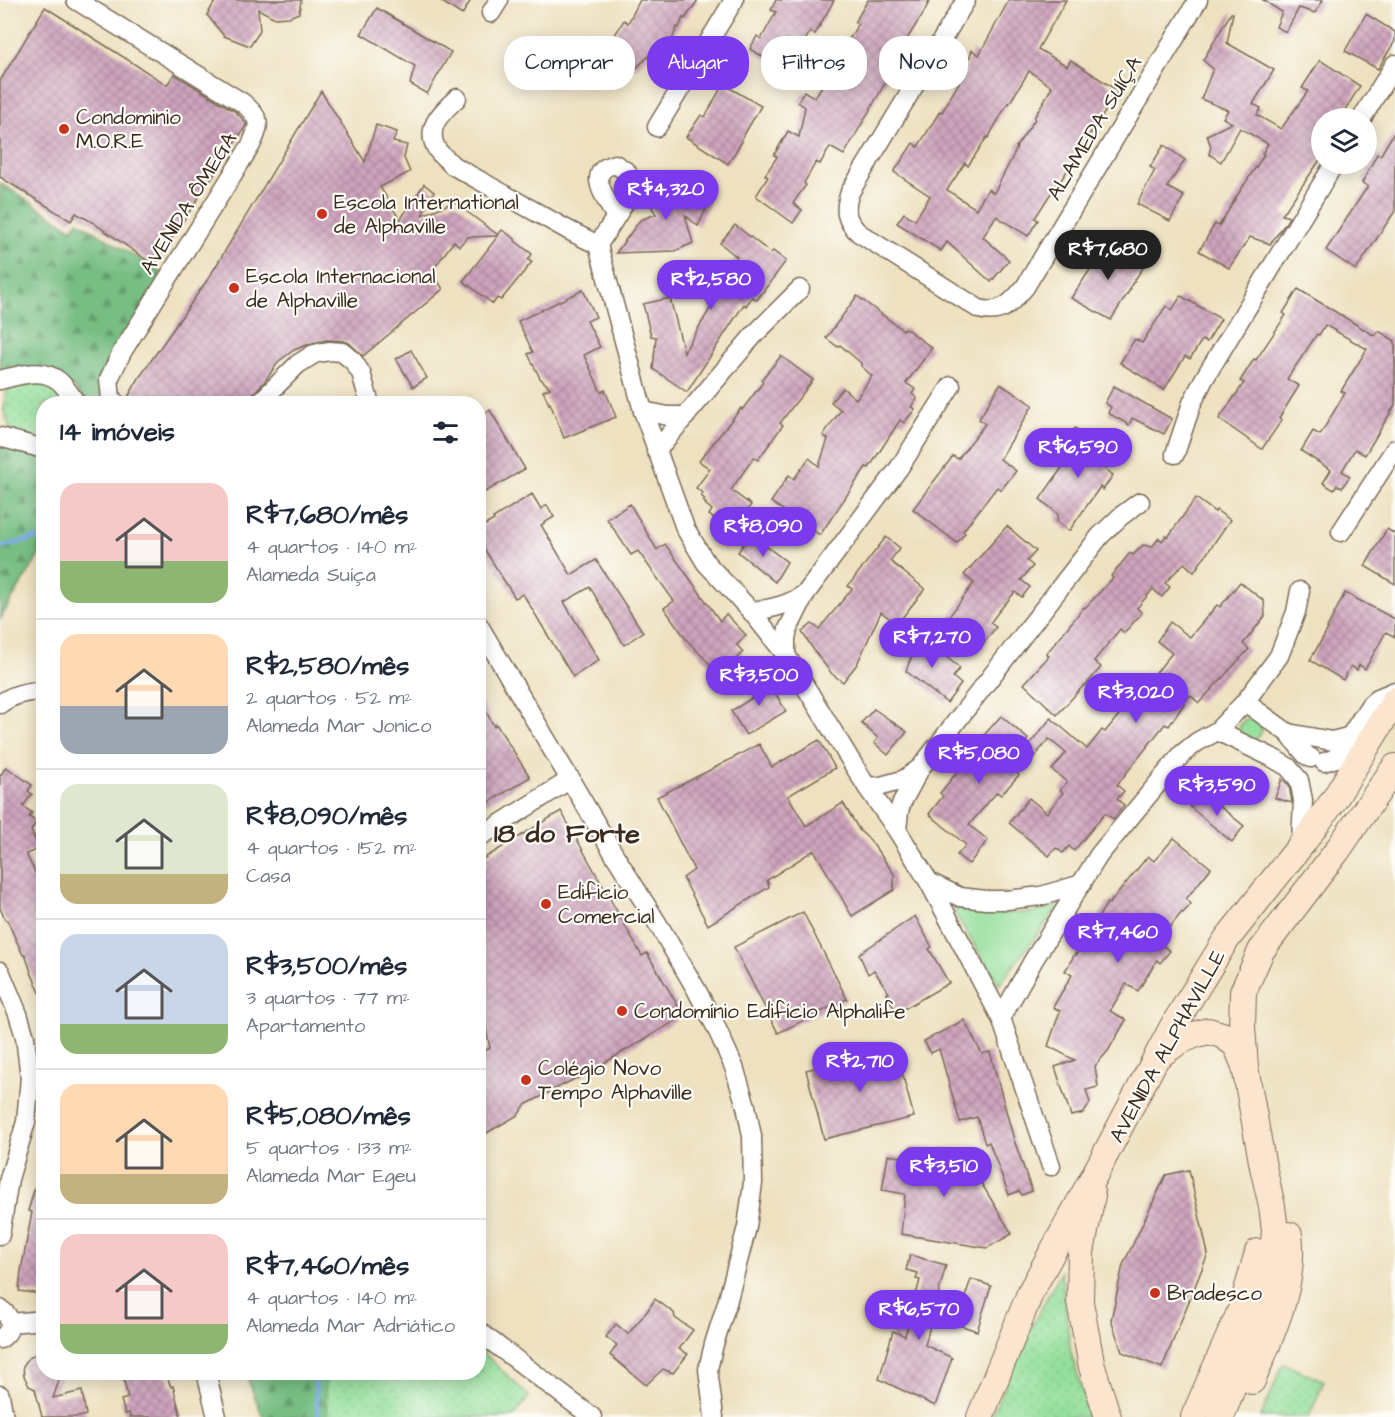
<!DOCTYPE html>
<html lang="pt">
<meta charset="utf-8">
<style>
:root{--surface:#fff;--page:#f2f2f3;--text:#1f2937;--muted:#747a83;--line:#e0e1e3;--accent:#7c3aed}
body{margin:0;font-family:"Architects Daughter",sans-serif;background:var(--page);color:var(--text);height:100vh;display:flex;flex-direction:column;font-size:22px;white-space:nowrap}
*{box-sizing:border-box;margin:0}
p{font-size:20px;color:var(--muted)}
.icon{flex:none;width:33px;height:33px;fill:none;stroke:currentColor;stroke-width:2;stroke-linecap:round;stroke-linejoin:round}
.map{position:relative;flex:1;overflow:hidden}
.details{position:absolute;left:36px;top:396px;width:450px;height:984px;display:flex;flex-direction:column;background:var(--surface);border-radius:24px;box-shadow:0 3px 15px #0003}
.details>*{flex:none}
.top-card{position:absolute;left:504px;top:36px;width:570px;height:54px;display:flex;gap:12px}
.buttons{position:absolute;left:1311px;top:108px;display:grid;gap:12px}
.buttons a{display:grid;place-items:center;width:66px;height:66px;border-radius:50%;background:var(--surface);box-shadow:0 3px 15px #0003;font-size:30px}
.price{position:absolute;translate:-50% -51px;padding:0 14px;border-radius:21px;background:var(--accent);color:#fff;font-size:20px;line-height:39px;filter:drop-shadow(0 2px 3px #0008)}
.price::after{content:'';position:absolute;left:50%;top:36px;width:18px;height:14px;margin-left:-9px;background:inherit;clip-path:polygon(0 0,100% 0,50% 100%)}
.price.selected{background:#222;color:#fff}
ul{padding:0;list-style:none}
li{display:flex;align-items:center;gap:18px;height:150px;padding:0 24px}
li+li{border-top:2px solid var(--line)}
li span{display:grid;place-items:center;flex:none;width:168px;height:120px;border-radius:18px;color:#555}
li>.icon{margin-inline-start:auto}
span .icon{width:72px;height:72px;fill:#fffc;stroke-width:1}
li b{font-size:26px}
h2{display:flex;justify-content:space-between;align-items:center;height:72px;padding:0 24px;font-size:26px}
.tag{padding:0 21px;border-radius:24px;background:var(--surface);box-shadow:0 3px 15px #0003;font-size:21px;line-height:54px}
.tag.selected{background:var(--accent);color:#fff}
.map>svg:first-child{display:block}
.green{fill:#94df9b;stroke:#68845c;stroke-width:1.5}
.forest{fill:url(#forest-firs);stroke:#597450;stroke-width:1.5}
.park{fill:url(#park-dots);stroke:#68845c;stroke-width:1.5}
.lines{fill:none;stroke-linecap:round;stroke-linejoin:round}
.stream{stroke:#7aaae4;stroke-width:4.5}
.building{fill:url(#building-cross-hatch);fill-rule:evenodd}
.street-casing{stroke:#7a6a57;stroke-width:21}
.secondary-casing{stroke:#7a6a57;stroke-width:28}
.street{stroke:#fff;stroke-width:18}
.secondary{stroke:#fce5cf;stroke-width:26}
.poi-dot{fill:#c8321e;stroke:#fdfcf7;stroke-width:2}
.labels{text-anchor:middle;stroke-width:4.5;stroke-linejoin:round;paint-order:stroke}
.poi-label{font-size:21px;fill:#3b2a1e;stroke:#fdfcf7;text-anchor:start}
.street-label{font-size:21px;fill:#3b2a1e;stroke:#fdfcf7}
.district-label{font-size:27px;font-weight:bold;fill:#3b2a1e;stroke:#fdfcf7}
</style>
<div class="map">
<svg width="1395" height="1417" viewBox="0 0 1395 1417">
<defs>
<pattern id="forest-firs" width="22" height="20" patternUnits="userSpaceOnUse" patternTransform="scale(1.5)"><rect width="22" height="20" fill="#77be83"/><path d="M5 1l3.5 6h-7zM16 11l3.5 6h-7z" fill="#639b6b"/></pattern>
<pattern id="park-dots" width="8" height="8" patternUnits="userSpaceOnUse" patternTransform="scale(1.5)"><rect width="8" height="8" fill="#94df9b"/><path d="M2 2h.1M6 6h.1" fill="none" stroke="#80c085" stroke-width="1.8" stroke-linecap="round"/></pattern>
<pattern id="building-cross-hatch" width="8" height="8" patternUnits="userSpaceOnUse" patternTransform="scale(1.5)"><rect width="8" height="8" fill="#cfa4be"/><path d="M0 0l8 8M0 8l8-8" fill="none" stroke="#a9869a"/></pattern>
</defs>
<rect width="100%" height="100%" fill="#fdfcf7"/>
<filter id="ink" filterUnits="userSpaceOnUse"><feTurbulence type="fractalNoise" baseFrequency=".0167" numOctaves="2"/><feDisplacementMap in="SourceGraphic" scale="12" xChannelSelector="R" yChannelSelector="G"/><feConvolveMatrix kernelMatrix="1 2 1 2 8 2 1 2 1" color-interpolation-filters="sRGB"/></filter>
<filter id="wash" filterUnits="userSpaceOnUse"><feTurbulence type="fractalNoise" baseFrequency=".008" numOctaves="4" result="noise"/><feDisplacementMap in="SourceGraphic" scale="24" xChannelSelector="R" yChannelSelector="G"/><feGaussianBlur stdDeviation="1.35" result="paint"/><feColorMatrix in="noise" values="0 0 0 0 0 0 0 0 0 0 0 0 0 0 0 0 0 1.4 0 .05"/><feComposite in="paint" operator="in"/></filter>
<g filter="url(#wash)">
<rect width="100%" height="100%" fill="#eee1c0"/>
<g class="green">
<path d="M1251 718C1263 722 1265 733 1255 740L1240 734C1238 725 1242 719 1251 718Z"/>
<path d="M1062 902 999 985 954 912 956 909 959 907C985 910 1014 917 1040 911 1048 910 1055 905 1062 902Z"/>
</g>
<g class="forest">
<polygon points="0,183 72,229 78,221 162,273 102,403 88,403 74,387 0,371"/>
<polygon points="0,443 44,456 43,549 0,619"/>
<polygon points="478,1372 506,1417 263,1417 245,1373"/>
</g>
<g class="park">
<polygon points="19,380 47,380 72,403 44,404 43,443 21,438 11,430 4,411 6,392"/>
<polygon points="1061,1272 1071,1353 1090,1417 991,1417 1032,1325"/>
<polygon points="479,1349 529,1396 514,1417 328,1417 324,1373 478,1372"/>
<polygon points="1283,1364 1324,1381 1309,1417 1261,1417"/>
</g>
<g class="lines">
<g class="stream">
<polyline points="0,547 44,536"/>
<polyline points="314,1372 318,1417"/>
</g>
</g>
<g id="blocks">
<g class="building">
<polygon points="216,0 301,0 299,13 289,17 275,18 258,9 260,31 250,46 224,36 207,15"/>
<polygon points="439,0 471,0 462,15"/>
<polygon points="640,0 698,0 685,19 683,17 679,28 677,27 662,66 650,55 635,69 618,61 619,51 608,46 624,20 628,23"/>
<polygon points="776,0 834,0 815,34 810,32 787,71 750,49 757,36 761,39 776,12 771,10"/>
<polygon points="868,0 930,0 921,18 920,18 897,55 900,57 844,155 830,147 820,164 816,162 804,183 806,185 793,203 802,210 793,223 756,196 768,177 765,175 777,157 774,155 788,131 799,137 805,107 798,102 804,91 815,98 858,24 855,22"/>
<path d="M1009 0H1066L1038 49 1067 66 1071 60 1118 91 1101 118 1100 117 1079 153 1059 183 1058 182 1035 218 1038 220 1028 236 996 216 983 237 1009 260 991 282 947 242 941 251 897 223 904 213 915 220 930 196 894 172 913 143 918 147 940 111 942 112 965 72 972 50 979 55ZM1029 71 1052 87 1034 118 1035 119 1016 147 1017 148 994 193 988 189 976 209 947 190 965 163 968 166 987 137 988 138 1008 103 1009 104Z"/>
<polygon points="1263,0 1323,0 1315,13 1299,8 1286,32 1276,27 1282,12"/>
<polygon points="45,7 167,85 174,74 236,112 246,123 246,126 154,265 92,222 76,213 71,221 0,177 0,81"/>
<polygon points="377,8 451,52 427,94 410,84 415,66 361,34"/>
<polygon points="1231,13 1233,13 1227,43 1274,70 1253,104 1261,108 1257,115 1281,129 1308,91 1302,88 1320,60 1360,86 1340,118 1322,118 1322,157 1282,215 1289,217 1285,224 1270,244 1250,237 1229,268 1199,251 1215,224 1219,226 1240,191 1264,155 1262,154 1268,144 1240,128 1221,162 1209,154 1211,147 1207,135 1232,123 1223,118 1228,110 1201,99 1213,69 1203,60"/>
<polygon points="1366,14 1395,32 1395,41 1378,69 1345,51"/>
<polygon points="723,84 761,106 741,140 742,141 728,164 686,137 701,115 705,117"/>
<polygon points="321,91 365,162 376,125 397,132 393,142 407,145 404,158 410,172 380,187 400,220 424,184 434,192 422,215 454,202 498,235 502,230 515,239 515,241 532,254 528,260 532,262 501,300 497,298 493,304 463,281 498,236 468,237 459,246 454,241 432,271 443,289 363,356 349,343 344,341 327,340 312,343 294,350 279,361 265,381 243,404 139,404 128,397 139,378 210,276"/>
<polygon points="1395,131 1395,211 1356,270 1326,250 1368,186 1362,183 1377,154 1380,156"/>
<polygon points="1164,145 1185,160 1167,187 1184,196 1170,221 1137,204 1155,170 1150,167"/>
<polygon points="664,177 709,203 698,226 685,215 693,243 675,251 616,253 640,220 656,214 648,201"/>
<polygon points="735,225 771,253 773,251 786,261 757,300 752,297 746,306 744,304 687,392 653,369 656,337 651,336 643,304 670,298 684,352 713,304 734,278 725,271 737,257 720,243"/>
<polygon points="1106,240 1145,265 1130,287 1131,288 1111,320 1071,298 1092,267 1090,265"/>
<polygon points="1298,289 1375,336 1379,331 1395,341 1395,405 1365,455 1355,449 1342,471 1350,476 1342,488 1337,485 1334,490 1323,483 1331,470 1301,451 1313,431 1320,435 1345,393 1341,391 1367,349 1325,325 1319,335 1317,334 1287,379 1299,386 1279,418 1282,420 1262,449 1219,419 1244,383 1240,381 1254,359 1256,360 1286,315 1283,313"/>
<polygon points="583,290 596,317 587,321 600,347 584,355 601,392 605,390 616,417 564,438 550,403 549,404 543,391 550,388 540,378 528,354 533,352 518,321"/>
<polygon points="857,296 903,330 905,328 932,348 906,383 915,389 912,394 917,398 911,407 915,409 904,423 900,420 869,468 866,467 820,535 771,502 789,475 794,479 809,458 819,466 828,439 823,435 841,410 831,402 843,388 856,399 872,376 861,366 861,363 840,345 838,347 826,338"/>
<polygon points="1181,296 1221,319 1207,342 1202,340 1190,359 1185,356 1164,390 1120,363 1135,339 1142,343 1166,306 1172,310"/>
<polygon points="411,350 427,378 413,387 396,359"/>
<polygon points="781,356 813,380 780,423 783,425 758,460 754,457 731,490 751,505 731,531 709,515 712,510 705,504 706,503 703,501 705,499 701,496 703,493 696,488 710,469 699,461 741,408 742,410 763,382 761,380"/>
<polygon points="1000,384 1033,405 1000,459 1016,471 1001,490 997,487 963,531 965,533 957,543 913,509 953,456 958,459 985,424 979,419"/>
<polygon points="1114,386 1172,419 1164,434 1132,418 1129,425 1108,413 1111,407 1105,403"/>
<polygon points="490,410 525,469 478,496 478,417"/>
<polygon points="1075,428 1114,456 1105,469 1113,475 1103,490 1100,487 1069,531 1057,522 1058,514 1040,499 1066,462 1061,457 1072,445 1069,439"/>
<polygon points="532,494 541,509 547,505 554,517 541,525 571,575 596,560 643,632 624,645 590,587 564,602 599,660 573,677 523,594 515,598 478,539 478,529 494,520 493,518"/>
<polygon points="1196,498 1215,512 1216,510 1230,520 1194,572 1184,563 1165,583 1170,587 1162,597 1153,589 1137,608 1142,613 1124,633 1120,629 1094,661 1101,667 1085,686 1084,685 1057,715 1024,684 1049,656 1046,654 1084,607 1085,608 1113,578 1111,576 1130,553 1133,555 1143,545 1152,547 1159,538 1162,541 1166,536 1168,537"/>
<polygon points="630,504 657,550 665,544 720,621 726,614 746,635 737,645 743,652 720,675 686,639 664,608 674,601 638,551 631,555 607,519"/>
<polygon points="1007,526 1036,551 1027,561 1033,566 1021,580 1030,587 1022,597 1015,592 999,611 990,623 996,627 983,644 948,618 974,583 964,575"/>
<polygon points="1387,529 1395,534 1395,584 1365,566"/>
<polygon points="750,534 787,562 775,582 738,552"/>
<polygon points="886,537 900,548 890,561 925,589 897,624 881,612 857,664 843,682 832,674 815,652 802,632 812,624 819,629 852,589 848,586"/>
<polygon points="1240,582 1264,601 1265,616 1243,644 1249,649 1199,703 1190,695 1169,726 1165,724 1117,785 1124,791 1117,799 1124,805 1113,819 1105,813 1074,851 1069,846 1063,853 1056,848 1049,856 1009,823 1029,798 1047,813 1063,793 1060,790 1067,782 1052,770 1066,753 1049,739 1028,764 1020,756 1051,718 1087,749 1102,730 1105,732 1131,700 1129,699 1144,677 1150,680 1172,653 1157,641 1170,622 1190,637 1217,605 1220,607"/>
<polygon points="1345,593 1395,619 1395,637 1386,632 1365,669 1359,665 1357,670 1351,666 1343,680 1310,660 1328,629 1327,628"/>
<polygon points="914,635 928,647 930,644 960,668 953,677 961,684 947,703 906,671 912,655 904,649"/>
<polygon points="765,676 786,711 746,735 731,711 757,695 750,685"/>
<polygon points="478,697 494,726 496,724 530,777 478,809"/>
<polygon points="874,709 907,732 888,755 874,743 878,738 861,723"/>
<polygon points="1001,716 1028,739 1006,764 1019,775 1001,795 997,792 969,825 988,840 969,864 957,855 966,845 929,814 943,796 940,793 964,764 961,761"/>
<polygon points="819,740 835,768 788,796 806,826 843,803 860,831 870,840 894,874 894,890 852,916 814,850 767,880 769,887 708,925 683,878 694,870 657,797 720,765 759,744 772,767"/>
<polygon points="6,767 32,785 28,791 32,794 23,806 32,813 29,817 37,822 31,830 39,849 26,854 44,890 44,1002 31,972 25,954 23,955 7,920 5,920 0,908 0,776"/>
<polygon points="1282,779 1289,785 1292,803 1275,798"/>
<polygon points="1202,792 1244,826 1232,842 1190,807"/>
<polygon points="561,811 642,956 647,953 684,1016 599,1066 525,1105 518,1115 478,1138 478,1095 484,1051 490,1048 478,989 478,862"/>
<polygon points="1174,838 1211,868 1186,899 1191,904 1183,913 1182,912 1158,942 1170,951 1160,963 1157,960 1138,991 1126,984 1110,1011 1126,1020 1108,1051 1095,1066 1098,1087 1086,1090 1090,1103 1084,1113 1071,1116 1055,1067 1075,1060 1048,1046 1060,1011 1053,1007 1072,975 1065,971 1075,954 1076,955 1093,926 1107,903 1109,904 1148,856 1154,861"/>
<polygon points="803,912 847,999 778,1033 734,947"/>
<polygon points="915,916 932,947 929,949 949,983 897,1013 886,994 889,993 874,970 868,974 859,954"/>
<polygon points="964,1020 982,1054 990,1052 1014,1140 1032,1191 1022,1195 1019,1191 1009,1195 989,1142 985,1144 977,1117 960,1122 939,1049 931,1053 924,1041"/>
<polygon points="895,1047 914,1117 824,1139 806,1070"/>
<polygon points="910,1147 962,1151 1012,1234 987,1248 901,1234 905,1194 882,1190 888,1155 909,1158"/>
<polygon points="40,1170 44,1170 44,1287 41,1294 19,1291 21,1271 32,1212 28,1211"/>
<polygon points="1189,1170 1208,1254 1162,1368 1122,1352 1111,1320 1123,1265 1166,1175"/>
<polygon points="910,1255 946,1265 925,1345 952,1358 935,1406 879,1379 893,1331 905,1336 920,1280 916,1279 918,1273 906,1270"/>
<polygon points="971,1279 991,1286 977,1331 956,1324"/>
<polygon points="655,1299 674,1313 675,1318 693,1330 679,1349 688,1354 673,1373 663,1369 646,1385 610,1355 617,1345 606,1337 616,1324 628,1334 648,1310"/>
<polygon points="35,1354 44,1354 44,1372 62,1372 53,1398 82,1391 86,1415 79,1417 42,1417 35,1389 29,1386 24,1376 23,1366 28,1359"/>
<polygon points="122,1372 165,1372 171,1387 173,1386 181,1417 130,1417 129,1413 125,1414 121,1400 128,1398"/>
</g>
</g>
</g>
<g filter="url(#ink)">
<use href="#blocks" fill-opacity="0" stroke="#7a6a57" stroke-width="1.5"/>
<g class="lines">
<g class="street-casing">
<g id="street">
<path d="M76 0 243 103C261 119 261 124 251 145L122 352 109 379 111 399 117 404"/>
<path d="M966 0 850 192C844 210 845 220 859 233L979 309C1002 315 1011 303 1025 287L1198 0"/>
<polyline points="491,13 499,0"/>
<path d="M457 98C442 112 423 128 438 151 442 156 448 160 452 165L568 230 598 245 643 411 685 528 706 563 751 611 786 655 867 787 897 830 929 882 1001 1018 1051 1166"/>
<polyline points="1362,118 1395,64"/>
<polyline points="657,127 734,0"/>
<path d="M598 245C606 231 629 201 630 186 630 182 628 176 627 172L615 164C584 171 606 198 615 216"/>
<path d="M0 380C20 375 42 367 59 381 66 387 71 396 77 404"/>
<polyline points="258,404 298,364 314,354 329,351 342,352 353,361 361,373 370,404"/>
<polyline points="643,411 668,416 686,416"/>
<polyline points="0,437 44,449"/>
<polyline points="656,451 753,336 800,289"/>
<polyline points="1175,454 1192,403 1204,379 1334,164"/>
<polyline points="1341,532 1395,449"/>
<path d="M751 611C772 609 789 605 806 593"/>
<polyline points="478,624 614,854 661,929 696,989 716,1027 734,1067 746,1106 752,1136 753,1183 747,1227 727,1303 714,1344 708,1369 714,1417"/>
<polyline points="786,655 786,639 788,629 806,593 899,468 951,386"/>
<polyline points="1245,702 1288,733 1306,755 1311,758"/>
<path d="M0 704C13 694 27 691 44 691"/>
<polyline points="1217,731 1271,757 1288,767 1299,780 1303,800 1301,845"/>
<polyline points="1288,733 1332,741 1352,736"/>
<polyline points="1324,762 1336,758 1370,705 1378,698 1395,691"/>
<polyline points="867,787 881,786 903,780 920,768"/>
<polyline points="897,830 899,811 902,802 921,767 1100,536 1121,516 1140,502"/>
<polyline points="478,838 571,779"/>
<polyline points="929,882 960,897 986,900 1007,900 1041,896 1082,884"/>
<polyline points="0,971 18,1014 25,1037 30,1077 26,1122 9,1179 0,1235"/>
<polyline points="1001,1018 1033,961 1099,855 1182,754 1197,742 1217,731 1245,702 1279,656 1296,612 1300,591"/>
<path d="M0 1309C13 1317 13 1331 0 1339"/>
<polyline points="10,1323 44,1320"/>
<polyline points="478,1331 592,1417"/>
<polyline points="206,1372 217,1417"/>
<polyline points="0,1395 4,1417"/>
</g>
</g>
<g class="secondary-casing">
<g id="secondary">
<polyline points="1158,1056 1178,1042 1194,1035 1208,1031 1222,1035 1236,1045 1244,1064"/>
<polyline points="1092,1195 1081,1252 1080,1302 1092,1367 1108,1417"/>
<path d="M1252 1381C1271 1335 1296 1285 1289 1235"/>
<polyline points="980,1417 1031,1291 1095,1174 1173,1026 1226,940 1301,845 1334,800 1395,700"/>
<polyline points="1194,1417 1243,1305 1258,1252"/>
<polyline points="1221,1417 1261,1311 1272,1261 1275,1231 1272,1206 1263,1167 1245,1067 1242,1027 1243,992 1261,951 1337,851 1395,767"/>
</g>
</g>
<use href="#street" class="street"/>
<use href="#secondary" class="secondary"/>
</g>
</g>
<g class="poi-dot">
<circle cx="64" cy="129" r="6"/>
<circle cx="322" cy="214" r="6"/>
<circle cx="234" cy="288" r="6"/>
<circle cx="546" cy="904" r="6"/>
<circle cx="622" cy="1011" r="6"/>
<circle cx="526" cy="1080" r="6"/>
<circle cx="1155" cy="1293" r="6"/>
</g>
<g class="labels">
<g class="poi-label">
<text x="76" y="124">Condominio<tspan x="76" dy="24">M.O.R.E</tspan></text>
<text x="334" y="209">Escola International<tspan x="334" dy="24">de Alphaville</tspan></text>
<text x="246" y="283">Escola Internacional<tspan x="246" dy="24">de Alphaville</tspan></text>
<text x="558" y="899">Edificio<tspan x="558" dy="24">Comercial</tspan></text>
<text x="634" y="1018">Condomínio Edifício Alphalife</text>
<text x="538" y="1075">Colégio Novo<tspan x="538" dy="24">Tempo Alphaville</tspan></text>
<text x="1167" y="1300">Bradesco</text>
</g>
<g class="street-label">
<text transform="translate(1094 128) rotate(-59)" y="7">ALAMEDA SUÍÇA</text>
<text transform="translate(188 203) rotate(-58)" y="7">AVENIDA ÔMEGA</text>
<text transform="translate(1167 1046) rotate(-61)" y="7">AVENIDA ALPHAVILLE</text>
</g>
<g class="district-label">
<text x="567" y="842">18 do Forte</text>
</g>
</g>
</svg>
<div class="buttons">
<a><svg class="icon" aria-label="layers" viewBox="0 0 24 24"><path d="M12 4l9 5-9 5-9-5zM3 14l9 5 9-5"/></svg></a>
</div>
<b class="price" style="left:666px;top:221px">R$4,320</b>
<b class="price selected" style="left:1108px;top:281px">R$7,680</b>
<b class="price" style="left:711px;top:311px">R$2,580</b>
<b class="price" style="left:1078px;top:479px">R$6,590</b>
<b class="price" style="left:763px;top:558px">R$8,090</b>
<b class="price" style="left:932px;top:669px">R$7,270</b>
<b class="price" style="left:759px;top:707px">R$3,500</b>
<b class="price" style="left:1136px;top:724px">R$3,020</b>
<b class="price" style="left:979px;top:785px">R$5,080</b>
<b class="price" style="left:1217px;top:817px">R$3,590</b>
<b class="price" style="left:1118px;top:964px">R$7,460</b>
<b class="price" style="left:860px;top:1093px">R$2,710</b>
<b class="price" style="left:944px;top:1198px">R$3,510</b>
<b class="price" style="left:919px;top:1341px">R$6,570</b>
<div class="top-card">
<a class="tag">Comprar</a>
<a class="tag selected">Alugar</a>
<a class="tag">Filtros</a>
<a class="tag">Novo</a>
</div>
<section class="details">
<h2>14 imóveis<svg class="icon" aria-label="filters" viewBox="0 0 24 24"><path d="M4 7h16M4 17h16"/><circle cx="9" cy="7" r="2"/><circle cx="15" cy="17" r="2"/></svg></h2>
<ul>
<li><span style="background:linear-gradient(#f6c9c9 65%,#8fb573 0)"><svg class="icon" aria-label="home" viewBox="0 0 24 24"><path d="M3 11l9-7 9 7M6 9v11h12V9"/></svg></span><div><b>R$7,680/mês</b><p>4 quartos · 140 m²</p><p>Alameda Suíça</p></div></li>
<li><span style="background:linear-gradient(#ffd9b3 60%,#9aa5b1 0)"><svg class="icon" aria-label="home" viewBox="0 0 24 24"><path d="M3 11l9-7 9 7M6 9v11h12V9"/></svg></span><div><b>R$2,580/mês</b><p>2 quartos · 52 m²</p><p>Alameda Mar Jonico</p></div></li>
<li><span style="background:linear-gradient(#dfe7d0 75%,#c2b280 0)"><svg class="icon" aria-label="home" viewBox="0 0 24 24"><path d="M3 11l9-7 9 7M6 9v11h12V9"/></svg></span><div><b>R$8,090/mês</b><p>4 quartos · 152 m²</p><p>Casa</p></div></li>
<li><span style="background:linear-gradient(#c9d6e8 75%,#8fb573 0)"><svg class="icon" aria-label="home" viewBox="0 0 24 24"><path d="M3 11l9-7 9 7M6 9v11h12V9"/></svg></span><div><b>R$3,500/mês</b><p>3 quartos · 77 m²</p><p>Apartamento</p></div></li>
<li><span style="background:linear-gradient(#ffd9b3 75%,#c2b280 0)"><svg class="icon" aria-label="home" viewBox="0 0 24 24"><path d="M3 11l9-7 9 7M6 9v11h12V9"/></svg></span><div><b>R$5,080/mês</b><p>5 quartos · 133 m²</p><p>Alameda Mar Egeu</p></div></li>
<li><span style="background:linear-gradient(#f6c9c9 75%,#8fb573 0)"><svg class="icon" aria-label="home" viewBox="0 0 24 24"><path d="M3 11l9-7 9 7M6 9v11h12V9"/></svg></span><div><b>R$7,460/mês</b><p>4 quartos · 140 m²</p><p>Alameda Mar Adriático</p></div></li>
</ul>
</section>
</div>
